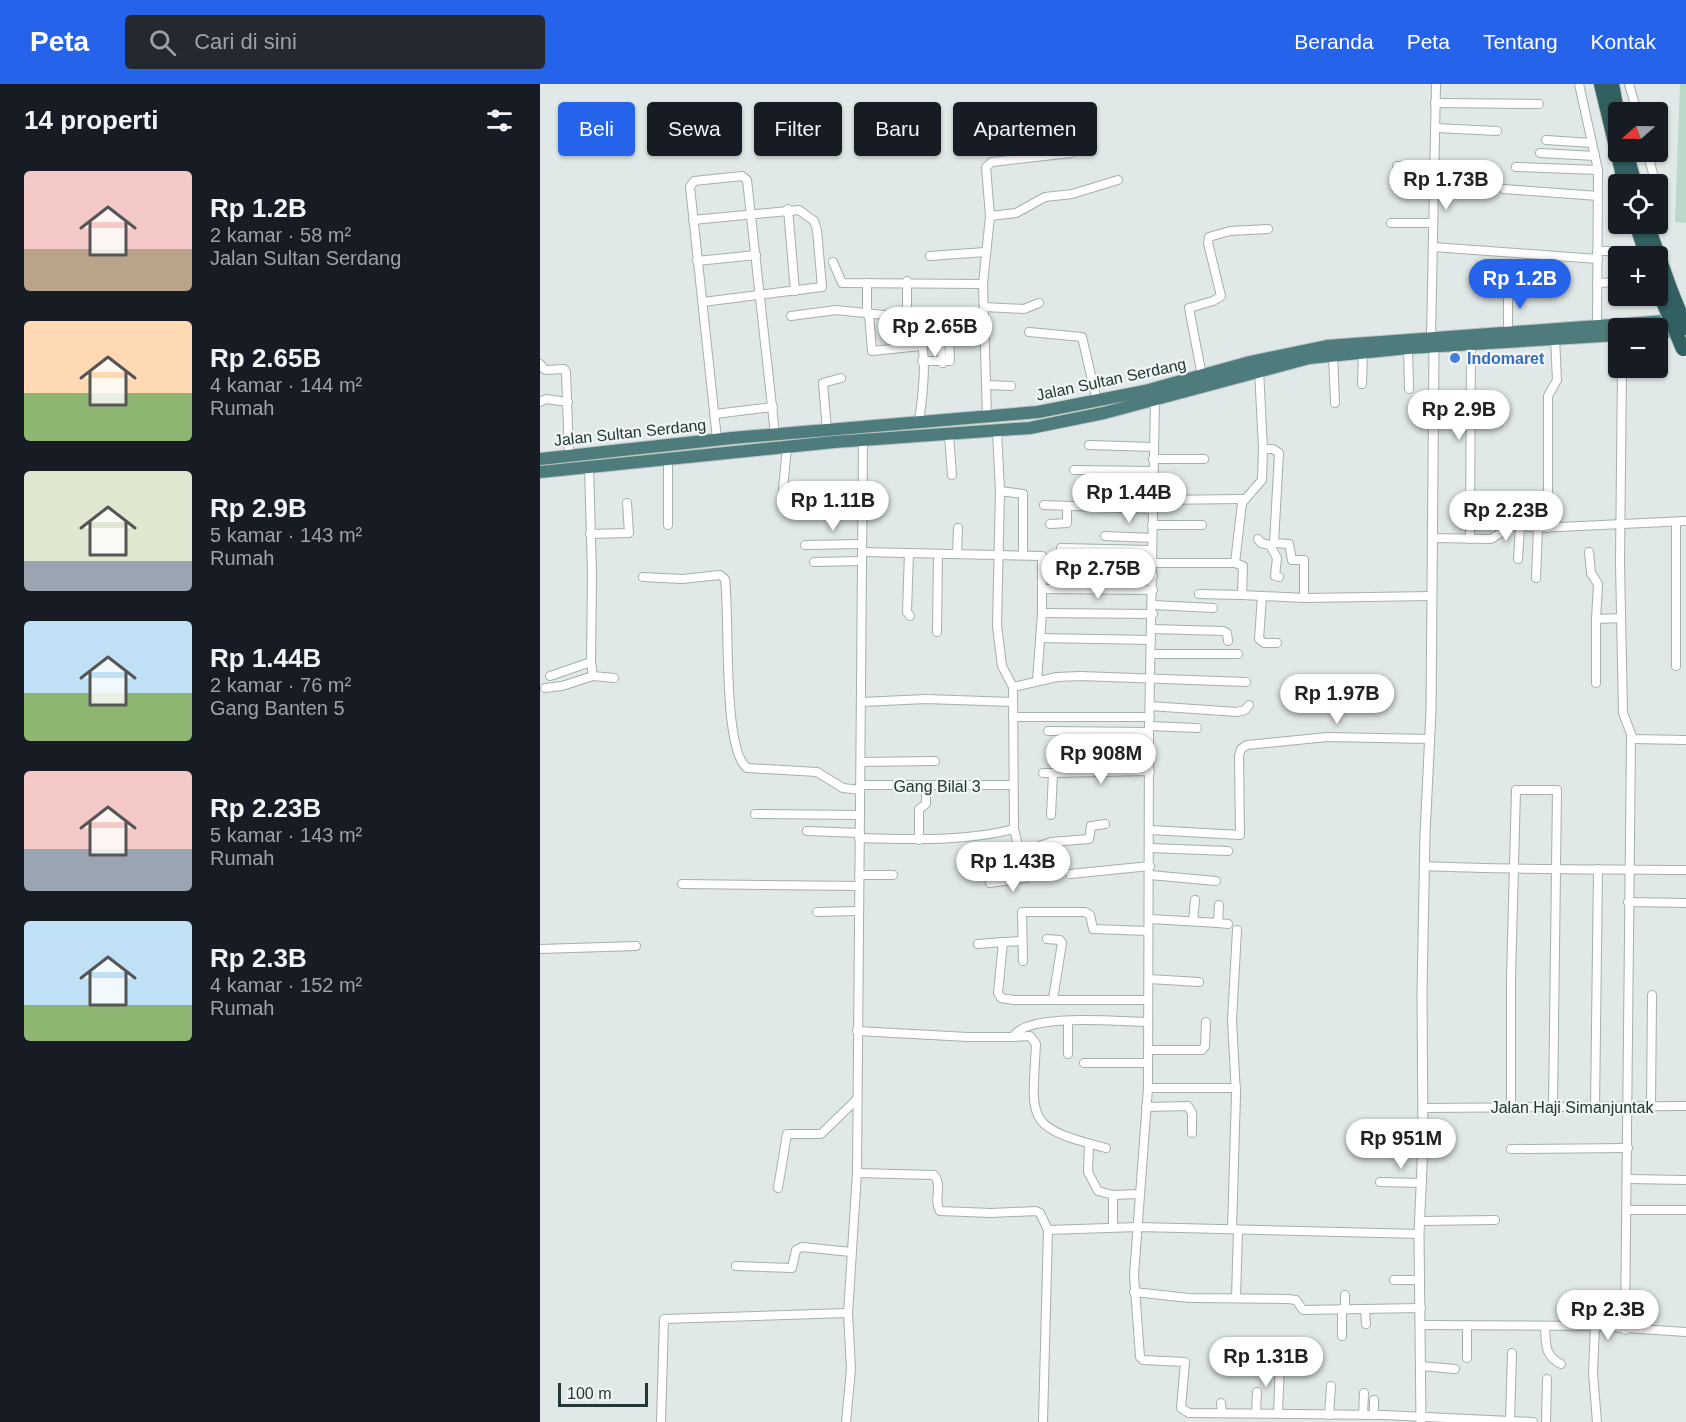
<!DOCTYPE html>
<html lang="id">
<meta charset="utf-8">
<style>
:root{--surface:#171b24;--page:#242831;--text:#f1f3f6;--muted:#9ea1a6;--accent:#2563eb}
body{margin:0;font-family:Helvetica,sans-serif;background:var(--page);color:var(--text);height:100vh;display:flex;flex-direction:column;font-size:22px;white-space:nowrap}
*{box-sizing:border-box;margin:0}
p{font-size:20px;color:var(--muted)}
.icon{flex:none;width:33px;height:33px;fill:none;stroke:currentColor;stroke-width:2;stroke-linecap:round;stroke-linejoin:round}
.map{position:relative;flex:1;overflow:hidden}
.panel{display:flex;flex-direction:column;background:var(--surface);width:540px}
.panel>*{flex:none}
.hud{position:absolute;left:18px;top:18px;width:570px;height:54px;display:flex;gap:12px}
.needle{width:39px;rotate:250deg}
.controls{position:absolute;left:1068px;top:18px;display:grid;gap:12px}
.controls a{display:grid;place-items:center;width:60px;height:60px;border-radius:6px;background:var(--surface);box-shadow:0 2px 4px #0004;font-size:30px}
.scale{position:absolute;left:18px;bottom:15px;width:90px;box-sizing:border-box;padding-left:6px;border:3px solid #223736;border-top:0;font-size:16px;line-height:21px;white-space:nowrap;color:#223736;-webkit-text-stroke:4px #eff6f4;paint-order:stroke}
.price{position:absolute;translate:-50% -51px;padding:0 14px;border-radius:21px;background:#fff;color:#222;font-size:20px;line-height:39px;filter:drop-shadow(0 2px 3px #0008)}
.price::after{content:'';position:absolute;left:50%;top:36px;width:18px;height:14px;margin-left:-9px;background:inherit;clip-path:polygon(0 0,100% 0,50% 100%)}
.price.current{background:var(--accent);color:#fff}
ul{padding:0;list-style:none}
li{display:flex;align-items:center;gap:18px;height:150px;padding:0 24px}
li span{display:grid;place-items:center;flex:none;width:168px;height:120px;border-radius:6px;color:#555}
li>.icon{margin-inline-start:auto}
span .icon{width:72px;height:72px;fill:#fffc;stroke-width:1}
li b{font-size:26px}
h2{display:flex;justify-content:space-between;align-items:center;height:72px;padding:0 24px;font-size:26px}
.tag{padding:0 21px;border-radius:6px;background:var(--surface);box-shadow:0 2px 4px #0004;font-size:21px;line-height:54px}
.tag.current{background:var(--accent);color:#fff}
header{display:flex;align-items:center;gap:36px;box-sizing:border-box;height:84px;padding:0 30px;background:var(--accent);color:#fff}
header strong{font-size:28px}
nav{display:flex;gap:33px;margin-inline-start:auto;font-size:21px}
.search{width:420px;height:54px;background:var(--page);display:flex;align-items:center;gap:15px;box-sizing:border-box;padding:0 21px;border-radius:6px;color:var(--muted);font-size:22px}
main{display:flex;flex:1;min-height:0}
.map>svg:first-child{display:block}
.green{fill:#bbd8c9}
.lines{fill:none;stroke-linecap:round;stroke-linejoin:round}
.minor-casing{stroke:#a3b0ae;stroke-width:10}
.tertiary-casing{stroke:#a3b0ae;stroke-width:11}
.trunk-casing{stroke:#bdc3c3;stroke-width:14}
.motorway-casing{stroke:#bdc3c3;stroke-width:16}
.minor{stroke:#fff;stroke-width:8}
.tertiary{stroke:#fff;stroke-width:9}
.trunk{stroke:#4e7c7c;stroke-width:12}
.motorway{stroke:#325f5f;stroke-width:14}
.motorway-bridge-casing{stroke:#bdc3c3;stroke-width:16;stroke-linecap:butt}
.motorway-bridge{stroke:#325f5f;stroke-width:14}
.shop-dot{fill:#3f7fe0;stroke:#eff6f4;stroke-width:2}
.labels{text-anchor:middle;stroke-width:4.5;stroke-linejoin:round;paint-order:stroke}
.shop-label{font-size:16px;font-weight:bold;fill:#366cbe;stroke:#eff6f4;text-anchor:start}
.street-label{font-size:16px;fill:#223736;stroke:#eff6f4}
</style>
<header>
<strong>Peta</strong>
<div class="search"><svg class="icon" aria-label="search" viewBox="0 0 24 24"><circle cx="10" cy="10" r="6"/><path d="M15 15l6 6"/></svg>Cari di sini</div>
<nav><a>Beranda</a><a>Peta</a><a>Tentang</a><a>Kontak</a></nav>
</header>
<main>
<section class="panel">
<h2>14 properti<svg class="icon" aria-label="filters" viewBox="0 0 24 24"><path d="M4 7h16M4 17h16"/><circle cx="9" cy="7" r="2"/><circle cx="15" cy="17" r="2"/></svg></h2>
<ul>
<li><span style="background:linear-gradient(#f6c9c9 65%,#b9a48a 0)"><svg class="icon" aria-label="home" viewBox="0 0 24 24"><path d="M3 11l9-7 9 7M6 9v11h12V9"/></svg></span><div><b>Rp 1.2B</b><p>2 kamar · 58 m²</p><p>Jalan Sultan Serdang</p></div></li>
<li><span style="background:linear-gradient(#ffd9b3 60%,#8fb573 0)"><svg class="icon" aria-label="home" viewBox="0 0 24 24"><path d="M3 11l9-7 9 7M6 9v11h12V9"/></svg></span><div><b>Rp 2.65B</b><p>4 kamar · 144 m²</p><p>Rumah</p></div></li>
<li><span style="background:linear-gradient(#dfe7d0 75%,#9aa5b1 0)"><svg class="icon" aria-label="home" viewBox="0 0 24 24"><path d="M3 11l9-7 9 7M6 9v11h12V9"/></svg></span><div><b>Rp 2.9B</b><p>5 kamar · 143 m²</p><p>Rumah</p></div></li>
<li><span style="background:linear-gradient(#bfe0f5 60%,#8fb573 0)"><svg class="icon" aria-label="home" viewBox="0 0 24 24"><path d="M3 11l9-7 9 7M6 9v11h12V9"/></svg></span><div><b>Rp 1.44B</b><p>2 kamar · 76 m²</p><p>Gang Banten 5</p></div></li>
<li><span style="background:linear-gradient(#f6c9c9 65%,#9aa5b1 0)"><svg class="icon" aria-label="home" viewBox="0 0 24 24"><path d="M3 11l9-7 9 7M6 9v11h12V9"/></svg></span><div><b>Rp 2.23B</b><p>5 kamar · 143 m²</p><p>Rumah</p></div></li>
<li><span style="background:linear-gradient(#bfe0f5 70%,#8fb573 0)"><svg class="icon" aria-label="home" viewBox="0 0 24 24"><path d="M3 11l9-7 9 7M6 9v11h12V9"/></svg></span><div><b>Rp 2.3B</b><p>4 kamar · 152 m²</p><p>Rumah</p></div></li>
</ul>
</section>
<div class="map">
<svg width="1146" height="1338" viewBox="0 0 1146 1338">
<rect width="100%" height="100%" fill="#e0e9e7"/>
<polygon class="green" points="1140,0 1146,0 1146,139 1135,138"/>
<g class="lines">
<g class="minor-casing">
<g id="minor">
<polyline points="1039,0 1058,86 1057,242"/>
<polyline points="1089,0 1097,28"/>
<polyline points="895,19 999,20"/>
<polyline points="896,44 957,47"/>
<polyline points="1006,56 1052,59"/>
<polyline points="1107,68 1116,100"/>
<polyline points="1000,69 1055,72"/>
<polyline points="857,82 896,83"/>
<polyline points="976,83 1058,86"/>
<polyline points="964,105 1058,112"/>
<polyline points="1118,109 1122,122"/>
<polyline points="248,125 255,207"/>
<polyline points="450,132 476,129 505,113 532,110 578,96"/>
<polyline points="153,136 259,126 274,137 277,146 282,203 163,218"/>
<polyline points="851,139 893,139"/>
<polyline points="893,163 1058,175"/>
<polyline points="1057,167 1084,167"/>
<polyline points="390,172 445,168"/>
<polyline points="157,177 216,171"/>
<polyline points="293,178 302,199 443,200"/>
<polyline points="367,197 367,232"/>
<polyline points="1057,199 1078,198"/>
<polyline points="968,205 968,248"/>
<polyline points="444,223 484,225 499,219"/>
<polyline points="327,230 327,199"/>
<polyline points="329,230 332,267 381,262"/>
<path d="M251 232 296 226 373 234C390 259 383 310 379 338"/>
<polyline points="489,248 542,253 557,317"/>
<polyline points="398,249 403,279"/>
<polyline points="891,254 896,0"/>
<polyline points="868,264 869,305"/>
<polyline points="793,270 795,319"/>
<polyline points="382,277 410,277 409,254"/>
<polyline points="0,280 5,286 24,285 26,288 29,372"/>
<polyline points="1082,284 1080,479 1083,629 1093,655 1146,656"/>
<polyline points="662,292 649,224 673,217 681,212 668,159 669,153 690,147 728,145"/>
<polyline points="822,300 823,267"/>
<polyline points="446,301 471,302"/>
<polyline points="615,315 609,648 608,1004 594,1191 600,1273 603,1276 645,1278 641,1324 649,1329 843,1331 993,1338"/>
<polyline points="0,318 6,315 28,318"/>
<polyline points="175,330 233,323"/>
<polyline points="447,332 443,200 450,132 446,83 452,78 531,69"/>
<polyline points="287,346 283,299 301,294"/>
<polyline points="409,351 412,391"/>
<polyline points="177,355 150,103 154,97 202,92 207,96 235,350"/>
<polyline points="549,361 613,363"/>
<polyline points="723,365 733,365 739,369 734,459 749,460 752,476 764,476 764,514"/>
<polyline points="128,374 128,441"/>
<polyline points="613,375 664,375"/>
<polyline points="49,382 52,490 51,578 53,592 74,594"/>
<polyline points="534,386 613,387"/>
<polyline points="243,405 247,363"/>
<polyline points="460,407 483,410 483,471"/>
<polyline points="613,416 703,415"/>
<polyline points="504,421 613,425"/>
<polyline points="270,422 283,426 322,424"/>
<polyline points="510,440 527,439 527,422"/>
<polyline points="612,441 662,441"/>
<polyline points="1008,444 1008,312 1017,296 1015,254"/>
<polyline points="50,450 89,449 87,419"/>
<polyline points="565,452 612,454"/>
<polyline points="892,454 951,455 973,441 998,444 1146,437"/>
<polyline points="718,455 721,459 730,461 737,474 735,492 739,493"/>
<polyline points="930,455 931,259"/>
<polyline points="265,461 322,460"/>
<polyline points="521,464 612,466"/>
<polyline points="322,468 502,472 502,529 497,597"/>
<polyline points="1049,468 1051,489 1058,500 1056,535"/>
<polyline points="369,469 367,528 370,532"/>
<polyline points="417,470 418,444"/>
<polyline points="978,475 980,443"/>
<polyline points="274,478 322,477"/>
<polyline points="613,479 695,479 703,482 702,511 764,514 892,512"/>
<polyline points="695,479 702,419 722,396 723,365 719,286"/>
<polyline points="503,490 613,492"/>
<path d="M103 493 142 495 180 491 185 495C190 532 182 665 207 684L277 688 303 704 320 706"/>
<polyline points="996,494 998,444"/>
<polyline points="503,505 613,506"/>
<polyline points="659,510 702,511"/>
<polyline points="722,512 719,555 724,559 737,559"/>
<polyline points="613,521 673,524"/>
<polyline points="502,529 613,530"/>
<polyline points="612,545 683,547 687,549 688,557"/>
<polyline points="397,548 398,470"/>
<polyline points="500,554 611,556"/>
<polyline points="611,570 698,570"/>
<polyline points="1136,582 1136,438"/>
<polyline points="10,592 51,578"/>
<polyline points="1056,599 1056,535 1081,534"/>
<polyline points="473,603 517,593 540,592 706,598"/>
<polyline points="5,604 22,602 53,592"/>
<polyline points="321,618 386,615 473,618"/>
<polyline points="610,622 697,628 705,626 709,621"/>
<polyline points="473,633 610,633"/>
<polyline points="609,642 657,644"/>
<polyline points="508,647 609,648"/>
<polyline points="517,660 609,660"/>
<polyline points="321,678 395,677"/>
<polyline points="503,689 513,689 511,731"/>
<polyline points="513,689 610,687"/>
<polyline points="320,701 473,701"/>
<polyline points="215,730 320,731"/>
<polyline points="610,746 700,751 699,672 701,665 707,661 787,653 889,655"/>
<polyline points="267,747 320,749"/>
<path d="M319 754C371 755 424 758 474 745"/>
<polyline points="379,756 379,725 386,720 386,702"/>
<polyline points="610,764 688,767"/>
<polyline points="480,769 511,758 549,755 551,742 565,740"/>
<path d="M884 782C971 786 1059 785 1146 786"/>
<polyline points="530,790 610,782"/>
<polyline points="319,791 353,791"/>
<polyline points="610,791 676,797"/>
<polyline points="450,799 486,794 474,745 473,603 462,582 457,542 460,407 457,347"/>
<polyline points="142,800 319,802"/>
<polyline points="1088,818 1146,819"/>
<polyline points="277,828 319,827"/>
<polyline points="610,835 678,839 679,821"/>
<polyline points="653,837 655,816"/>
<polyline points="678,839 688,840"/>
<polyline points="507,855 520,856 522,859 513,915"/>
<polyline points="463,858 482,857"/>
<polyline points="438,860 463,858 458,909 461,914 474,916 608,916"/>
<polyline points="0,865 96,862"/>
<polyline points="483,877 482,828 545,828 550,831 553,845 608,847"/>
<polyline points="609,895 659,898"/>
<path d="M317 947 428 953H473C486 928 581 938 608 938"/>
<path d="M473 953 490 952 496 960C492 1037 484 1043 566 1064"/>
<polyline points="608,966 662,966 665,962 666,938"/>
<polyline points="528,970 528,938"/>
<polyline points="544,979 607,979"/>
<polyline points="608,1004 696,1004"/>
<polyline points="1111,1022 1112,911"/>
<polyline points="606,1023 648,1022 652,1029 652,1049"/>
<polyline points="883,1024 1146,1022"/>
<polyline points="971,1024 971,894 976,706 1017,706 1013,1024"/>
<polyline points="1055,1025 1058,785"/>
<polyline points="549,1060 548,1088 558,1107 573,1111 600,1110"/>
<polyline points="971,1065 1088,1064"/>
<path d="M317 1089 394 1091C403 1101 393 1116 400 1127L451 1129 496 1127 500 1129 508 1146 598 1143 879 1150"/>
<polyline points="1088,1095 1146,1096"/>
<polyline points="840,1098 882,1099"/>
<polyline points="238,1104 247,1050 281,1050 317,1015"/>
<polyline points="1088,1126 1146,1126"/>
<polyline points="880,1137 955,1136"/>
<polyline points="573,1143 573,1111"/>
<polyline points="692,1145 696,1010 692,936 697,846"/>
<polyline points="196,1182 252,1184 256,1166 262,1163 311,1168"/>
<polyline points="854,1196 880,1196"/>
<polyline points="594,1208 649,1214 748,1215 756,1216 763,1226 881,1224"/>
<polyline points="805,1211 805,1225"/>
<polyline points="696,1214 698,1146"/>
<polyline points="825,1225 826,1240"/>
<polyline points="881,1241 1055,1242 1053,1289 1057,1338"/>
<polyline points="927,1241 927,1274"/>
<path d="M1005 1242C1006 1259 1004 1272 1021 1280"/>
<polyline points="1055,1242 1146,1248"/>
<polyline points="1085,1246 1091,654"/>
<polyline points="802,1252 802,1225"/>
<polyline points="881,1282 915,1285"/>
<polyline points="681,1319 682,1329"/>
<polyline points="716,1329 717,1308"/>
<polyline points="738,1329 740,1279"/>
<polyline points="789,1331 791,1302"/>
<polyline points="823,1331 824,1309"/>
<polyline points="834,1331 834,1316"/>
<polyline points="970,1337 972,1269"/>
<polyline points="121,1338 124,1235 308,1229"/>
<polyline points="306,1338 311,1285 308,1229 317,1089 323,356"/>
<polyline points="503,1338 508,1146"/>
<polyline points="1006,1338 1007,1295"/>
</g>
</g>
<g class="tertiary-casing">
<polyline id="tertiary" points="881,1338 879,1150 883,1059 882,908 885,750 891,627 894,262"/>
</g>
<g class="trunk-casing">
<g id="trunk">
<polyline points="1118,248 1142,246"/>
<polyline points="0,375 192,354 498,328 605,307 710,278 787,262 1139,236"/>
<polyline points="0,388 294,358 490,344 564,329 769,274 868,264 1078,251"/>
</g>
</g>
<g class="motorway-casing">
<g id="motorway">
<polyline points="1061,0 1085,100"/>
<polyline points="1072,0 1078,32"/>
<polyline points="1086,68 1095,100"/>
<polyline points="1096,140 1107,172"/>
<polyline points="1107,140 1131,207"/>
<polyline points="1118,201 1121,213"/>
</g>
</g>
<use href="#minor" class="minor"/>
<use href="#tertiary" class="tertiary"/>
<use href="#trunk" class="trunk"/>
<use href="#motorway" class="motorway"/>
<g class="motorway-bridge-casing">
<g id="motorway-bridge">
<polyline points="1131,207 1146,244"/>
<polyline points="1121,213 1143,265"/>
</g>
</g>
<use href="#motorway-bridge" class="motorway-bridge"/>
</g>
<circle class="shop-dot" cx="915" cy="274" r="6"/>
<g class="labels">
<g class="shop-label">
<text x="927" y="280">Indomaret</text>
</g>
<g class="street-label">
<text transform="translate(571 295) rotate(-12)" y="6">Jalan Sultan Serdang</text>
<text transform="translate(90 348) rotate(-6)" y="6">Jalan Sultan Serdang</text>
<text x="397" y="708">Gang Bilal 3</text>
<text x="1032" y="1029">Jalan Haji Simanjuntak</text>
</g>
</g>
</svg>
<div class="controls">
<a><svg class="needle" viewBox="-14 -14 28 28"><path d="M0-13l5 13h-10z" fill="#e53935"/><path d="M0 13l5-13h-10z" fill="#9ea1a6"/></svg></a>
<a><svg class="icon" aria-label="locate" viewBox="0 0 24 24"><circle cx="12" cy="12" r="6"/><path d="M12 2v4M12 18v4M2 12h4M18 12h4"/></svg></a>
<a>+</a>
<a>−</a>
</div>
<div class="scale">100 m</div>
<b class="price" style="left:906px;top:127px">Rp 1.73B</b>
<b class="price current" style="left:980px;top:226px">Rp 1.2B</b>
<b class="price" style="left:395px;top:274px">Rp 2.65B</b>
<b class="price" style="left:919px;top:357px">Rp 2.9B</b>
<b class="price" style="left:589px;top:440px">Rp 1.44B</b>
<b class="price" style="left:293px;top:448px">Rp 1.11B</b>
<b class="price" style="left:966px;top:458px">Rp 2.23B</b>
<b class="price" style="left:558px;top:516px">Rp 2.75B</b>
<b class="price" style="left:797px;top:641px">Rp 1.97B</b>
<b class="price" style="left:561px;top:701px">Rp 908M</b>
<b class="price" style="left:473px;top:809px">Rp 1.43B</b>
<b class="price" style="left:861px;top:1086px">Rp 951M</b>
<b class="price" style="left:1068px;top:1257px">Rp 2.3B</b>
<b class="price" style="left:726px;top:1304px">Rp 1.31B</b>
<div class="hud">
<a class="tag current">Beli</a>
<a class="tag">Sewa</a>
<a class="tag">Filter</a>
<a class="tag">Baru</a>
<a class="tag">Apartemen</a>
</div>
</div>
</main>
